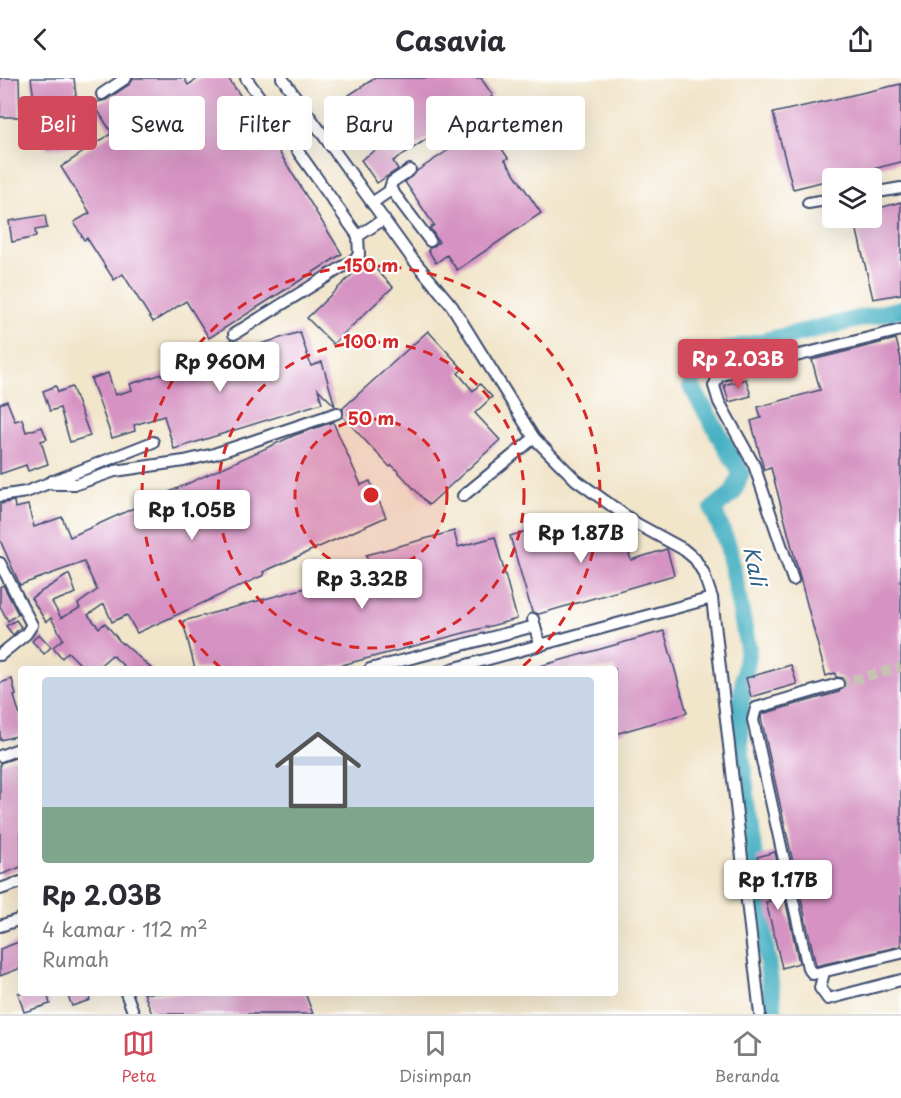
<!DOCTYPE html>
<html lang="id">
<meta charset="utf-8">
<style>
:root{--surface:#fff;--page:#f7f7f7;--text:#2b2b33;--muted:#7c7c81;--line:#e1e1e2;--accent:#d1495b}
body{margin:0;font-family:"Playpen Sans",sans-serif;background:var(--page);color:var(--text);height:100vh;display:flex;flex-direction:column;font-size:22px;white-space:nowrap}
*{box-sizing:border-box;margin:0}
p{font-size:20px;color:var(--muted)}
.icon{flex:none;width:33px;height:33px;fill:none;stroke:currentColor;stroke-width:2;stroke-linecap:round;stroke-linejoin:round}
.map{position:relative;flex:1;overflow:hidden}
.details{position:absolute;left:18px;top:588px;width:600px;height:330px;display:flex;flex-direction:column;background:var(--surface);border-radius:6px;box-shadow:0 6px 24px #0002}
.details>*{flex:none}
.guide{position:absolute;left:18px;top:18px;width:600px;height:54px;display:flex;gap:12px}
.tools{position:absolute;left:822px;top:90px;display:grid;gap:12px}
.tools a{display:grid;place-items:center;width:60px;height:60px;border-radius:6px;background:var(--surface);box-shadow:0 6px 24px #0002;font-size:30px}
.price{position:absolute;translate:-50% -51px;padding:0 14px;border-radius:6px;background:#fff;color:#222;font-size:20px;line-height:39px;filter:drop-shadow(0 2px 3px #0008)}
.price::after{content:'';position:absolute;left:50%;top:36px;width:18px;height:14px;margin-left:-9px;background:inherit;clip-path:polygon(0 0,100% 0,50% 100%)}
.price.current{background:var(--accent);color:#fff}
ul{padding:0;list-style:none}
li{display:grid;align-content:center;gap:12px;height:318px;padding:0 24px}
li span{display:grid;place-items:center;height:186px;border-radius:6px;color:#555}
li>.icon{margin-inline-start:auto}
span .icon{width:108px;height:108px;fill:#fffc;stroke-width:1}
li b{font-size:26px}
.chip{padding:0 21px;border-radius:6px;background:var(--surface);box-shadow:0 6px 24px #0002;font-size:21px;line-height:54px}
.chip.current{background:var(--accent);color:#fff}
header{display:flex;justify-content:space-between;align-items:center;height:78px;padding:0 24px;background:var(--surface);font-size:27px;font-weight:700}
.menu{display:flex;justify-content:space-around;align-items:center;height:84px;border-top:2px solid var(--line);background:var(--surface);font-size:16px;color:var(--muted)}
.menu a{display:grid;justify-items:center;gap:3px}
.menu .current{color:var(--accent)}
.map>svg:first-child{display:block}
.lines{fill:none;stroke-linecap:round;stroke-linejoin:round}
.river{stroke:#43afc1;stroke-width:18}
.building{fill:#d592c2}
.minor-tunnel{stroke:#c6c1b4;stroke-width:10;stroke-dasharray:10 5;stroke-linecap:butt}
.minor-casing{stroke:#3b4a6e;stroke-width:14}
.minor{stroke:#fff;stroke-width:10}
.ring{fill:none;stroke:#d62828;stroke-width:3;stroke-dasharray:10 8}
.labels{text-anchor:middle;stroke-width:4.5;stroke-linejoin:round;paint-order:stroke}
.water-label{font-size:21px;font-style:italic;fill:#2b6286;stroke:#fff}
.centre{fill:#d62828;stroke:#fff;stroke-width:3}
.ring-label{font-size:18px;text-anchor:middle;font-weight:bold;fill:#d62828;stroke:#fff;stroke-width:4.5;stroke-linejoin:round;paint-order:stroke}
</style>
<header><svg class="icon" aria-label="back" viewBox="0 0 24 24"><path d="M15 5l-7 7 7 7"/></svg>Casavia<svg class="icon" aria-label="share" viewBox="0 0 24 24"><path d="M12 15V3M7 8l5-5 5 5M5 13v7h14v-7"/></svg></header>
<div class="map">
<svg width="901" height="936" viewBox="0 0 901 936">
<rect width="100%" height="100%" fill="#fff"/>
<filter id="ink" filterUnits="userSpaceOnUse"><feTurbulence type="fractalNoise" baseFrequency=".0167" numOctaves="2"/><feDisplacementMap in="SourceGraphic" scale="12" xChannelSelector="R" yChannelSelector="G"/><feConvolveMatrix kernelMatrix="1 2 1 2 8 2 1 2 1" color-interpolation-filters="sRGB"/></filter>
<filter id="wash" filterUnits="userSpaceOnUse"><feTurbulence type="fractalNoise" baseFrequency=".008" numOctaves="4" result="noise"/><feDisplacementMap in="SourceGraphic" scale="24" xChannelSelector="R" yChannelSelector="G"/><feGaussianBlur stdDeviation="1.35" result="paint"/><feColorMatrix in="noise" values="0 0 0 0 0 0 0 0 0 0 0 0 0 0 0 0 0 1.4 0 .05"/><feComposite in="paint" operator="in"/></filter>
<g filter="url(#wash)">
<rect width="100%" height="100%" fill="#f1e5ca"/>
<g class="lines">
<polyline class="river" points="774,936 740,669 740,632 748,570 728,468 713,431 733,415 741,395 691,308 696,288 719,274 901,231"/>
</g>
<g id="blocks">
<g class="building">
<polygon points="0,0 19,0 20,39 0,39"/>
<polygon points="31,0 74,0 76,18 69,19 74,68 47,71 42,20 34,21"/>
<polygon points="133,0 184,0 188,7 199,0 228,0 273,64 342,176 209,260 186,223 153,244 123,196 114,202 87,160 84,162 74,144 90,135 61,89 112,55 93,25 106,22 130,6"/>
<polygon points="375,0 481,0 493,18 393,83 398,91 377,105 361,82 383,67 349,17"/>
<polygon points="901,6 901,84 793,111 773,35"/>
<polygon points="486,47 508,80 505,82 541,135 457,192 447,177 436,185 428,172 439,164 430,150 434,147 405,104 417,93"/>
<polygon points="901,124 901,216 873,221 854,140 872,140 872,132"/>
<polygon points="45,137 47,150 35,152 36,159 12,164 9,143"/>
<polygon points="367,182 393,209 333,266 307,240"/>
<polygon points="428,253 463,291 458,295 473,313 480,306 492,319 475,335 500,362 429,427 392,387 390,389 343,339 343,330"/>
<polygon points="300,254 311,288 322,284 335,328 318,311 322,325 174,371 164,338 134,347 135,353 112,360 91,301 108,295 115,317 132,312 130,306"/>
<polygon points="896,261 901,281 901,868 816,888 761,640 762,636 839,614 845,604 843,600 836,599 835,595 826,598 771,390 764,392 751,343 761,340 758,329 820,312 812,282"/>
<polygon points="746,301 751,318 729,324 724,307"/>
<polygon points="56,308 58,314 72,309 90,358 70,364 60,330 50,333 43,313"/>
<polygon points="7,323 15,343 22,341 26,354 42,349 47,361 41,363 48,386 28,393 26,387 0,396 0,326"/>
<polygon points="333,344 361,407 370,403 386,439 263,494 264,497 137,555 127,537 112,544 104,526 88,537 99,550 105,545 122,566 123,565 152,591 127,591 112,577 96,591 75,591 80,586 68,574 62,580 53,569 63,561 51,540 46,544 31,520 69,496 76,515 52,524 61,540 80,530 78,526 97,512 84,484 20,507 0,462 0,426 14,423 15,430 28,427 34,449 62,439 70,459 295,357"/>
<polygon points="582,437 588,456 621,447 631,482 667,471 674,497 539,536 532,534 510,458"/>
<polygon points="454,453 458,469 495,459 517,541 327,591 195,591 183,543 317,507 315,499 368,485 366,477"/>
<polygon points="3,507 18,536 8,543 0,528 0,509"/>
<polygon points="16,542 21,549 13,557 6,548"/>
<polygon points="664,553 687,635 615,656 615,591 538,591 537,589"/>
<polygon points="39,556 51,569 44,576 32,563"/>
<polygon points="791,587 797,606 751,619 746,600"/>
<polygon points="12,601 16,617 14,618 21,641 21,657 0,662 0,605"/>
<polygon points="21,678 21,789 0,797 0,685"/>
<polygon points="775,774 799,885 782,890 766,824 770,823 757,779"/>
<polygon points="21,863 21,890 0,898 0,871"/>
<polygon points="18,915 47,915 50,926 24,934"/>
<polygon points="67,915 88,915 90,922 72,928"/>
<polygon points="144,915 305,915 313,936 152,936"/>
</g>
</g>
</g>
<g filter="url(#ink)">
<use href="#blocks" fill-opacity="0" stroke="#3b4a6e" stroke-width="1.5"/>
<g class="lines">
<polyline class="minor-tunnel" points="838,606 901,589"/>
<g class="minor-casing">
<g id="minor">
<polyline points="246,0 358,158"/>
<polyline points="282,0 411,179 452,228 534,360 576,402 637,446 683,471 695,481 703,494 712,520 760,936"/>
<polyline points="102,16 126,0"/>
<polyline points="410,92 392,104 390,110 430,163"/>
<polyline points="872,115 901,110"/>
<polyline points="372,125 391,112"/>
<polyline points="808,125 832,121"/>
<polyline points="234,256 352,183 359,177 358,158 384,141"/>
<polyline points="52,403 54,406 77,406 115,393 184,383 214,376 337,335"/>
<polyline points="0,418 26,414 153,364"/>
<polyline points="463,418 534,360"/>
<polyline points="0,485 32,547 26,556 0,577"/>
<polyline points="793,502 754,387 719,324 714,308 718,299 727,295 901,252"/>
<polyline points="533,541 540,568"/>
<polyline points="370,591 535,548"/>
<polyline points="452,591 712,520"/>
<polyline points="838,606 756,630 753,642 808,890 813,896 901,875"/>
<polyline points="0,678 21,670"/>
<polyline points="0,811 21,804"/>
<polyline points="0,848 21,841"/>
<polyline points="824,894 820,910 828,921 901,902"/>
<polyline points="126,915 134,936"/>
</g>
</g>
<use href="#minor" class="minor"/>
</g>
</g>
<circle cx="371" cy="417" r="76" fill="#d62828" fill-opacity=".12"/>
<g class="ring">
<circle cx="371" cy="417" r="76"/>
<circle cx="371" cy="417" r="153"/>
<path d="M221 590A229 229 0 1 1 521 590"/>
</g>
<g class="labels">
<g class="water-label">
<text transform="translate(754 488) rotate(78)" y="7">Kali</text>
</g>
</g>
<circle cx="371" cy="417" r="9" class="centre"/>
<g class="ring-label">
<text x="371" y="194">150 m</text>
<text x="371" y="270">100 m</text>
<text x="371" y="347">50 m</text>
</g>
</svg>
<div class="tools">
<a><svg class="icon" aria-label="layers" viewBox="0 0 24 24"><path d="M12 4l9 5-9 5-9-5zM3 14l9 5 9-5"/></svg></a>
</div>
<b class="price current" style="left:738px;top:312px">Rp 2.03B</b>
<b class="price" style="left:220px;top:315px">Rp 960M</b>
<b class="price" style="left:192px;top:463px">Rp 1.05B</b>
<b class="price" style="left:581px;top:486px">Rp 1.87B</b>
<b class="price" style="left:362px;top:532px">Rp 3.32B</b>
<b class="price" style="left:778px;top:833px">Rp 1.17B</b>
<div class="guide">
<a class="chip current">Beli</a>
<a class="chip">Sewa</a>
<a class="chip">Filter</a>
<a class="chip">Baru</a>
<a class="chip">Apartemen</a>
</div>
<section class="details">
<ul>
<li><span style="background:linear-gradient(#c9d6e8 70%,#7fa58c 0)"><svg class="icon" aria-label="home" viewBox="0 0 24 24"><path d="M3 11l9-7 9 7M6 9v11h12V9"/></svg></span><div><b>Rp 2.03B</b><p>4 kamar · 112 m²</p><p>Rumah</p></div></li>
</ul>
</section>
</div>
<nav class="menu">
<a class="current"><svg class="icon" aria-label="map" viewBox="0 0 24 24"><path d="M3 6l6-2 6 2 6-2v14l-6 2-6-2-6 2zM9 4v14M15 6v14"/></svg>Peta</a>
<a><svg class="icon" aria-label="saved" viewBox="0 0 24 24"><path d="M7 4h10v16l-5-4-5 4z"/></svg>Disimpan</a>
<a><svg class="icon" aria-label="home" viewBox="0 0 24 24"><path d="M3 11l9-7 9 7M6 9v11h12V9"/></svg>Beranda</a>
</nav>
